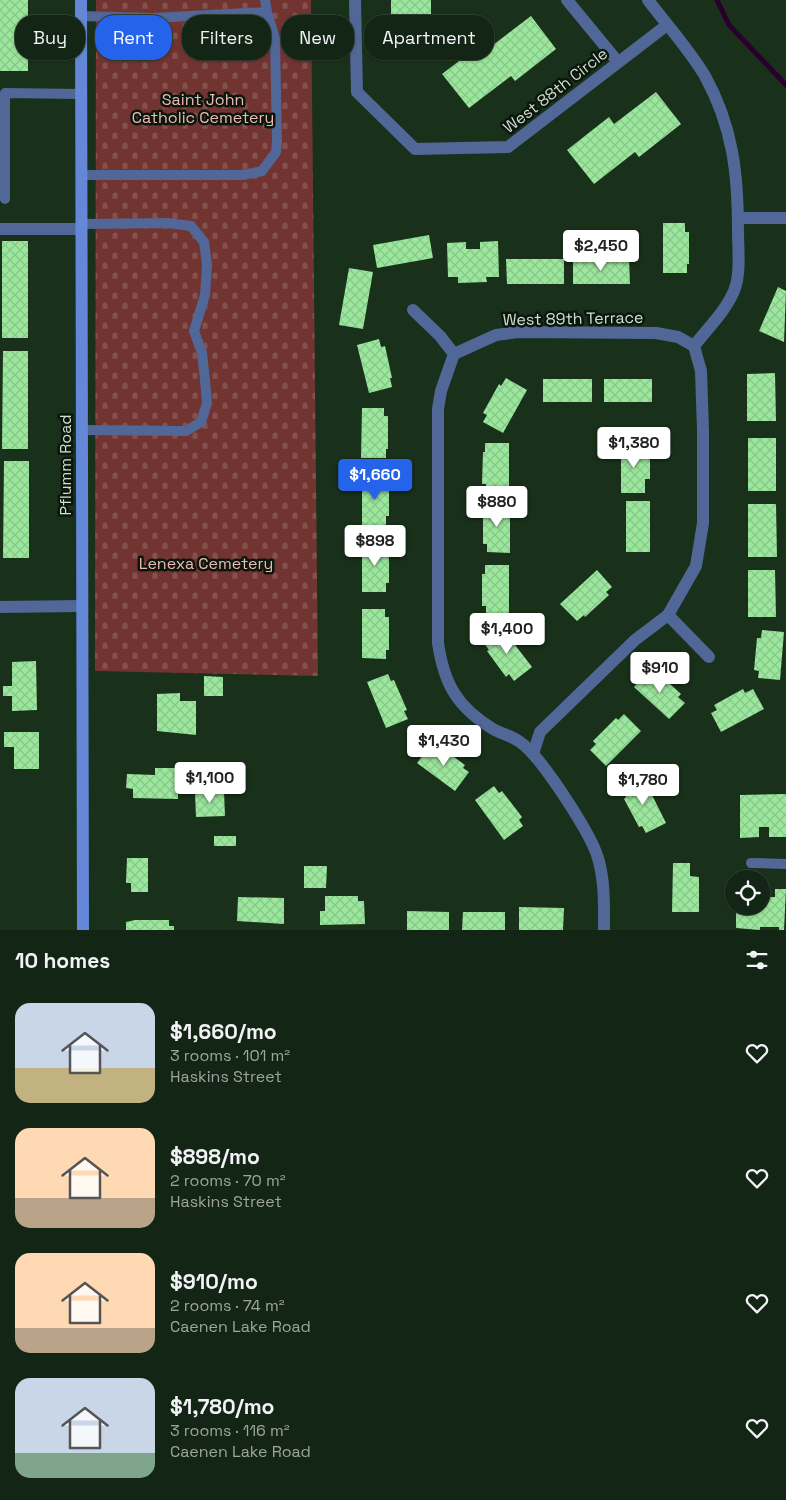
<!DOCTYPE html>
<meta charset="utf-8">
<style>
:root{--surface:#132514;--page:#1c2d1d;--text:#f1f3f6;--muted:#9da5a0;--line:#324234;--accent:#2563eb}
body{margin:0;font-family:"Space Grotesk",sans-serif;background:var(--page);color:var(--text);height:100vh;display:flex;flex-direction:column;font-size:19px;white-space:nowrap}
*{box-sizing:border-box;margin:0}
p{font-size:16px;color:var(--muted)}
.icon{flex:none;width:28px;height:28px;fill:none;stroke:currentColor;stroke-width:2;stroke-linecap:round;stroke-linejoin:round}
.map{position:relative;height:930px;overflow:hidden}
.drawer{display:flex;flex-direction:column;background:var(--surface);flex:1}
.drawer>*{flex:none}
.banner{position:absolute;left:15px;top:15px;width:500px;height:45px;display:flex;gap:10px}
.controls{position:absolute;left:725px;top:870px;display:grid;gap:10px}
.controls a{display:grid;place-items:center;width:45px;height:45px;border-radius:50%;background:var(--surface);box-shadow:0 1px 4px #0004,0 0 0 1px var(--line);font-size:25px}
.price{position:absolute;translate:-50% -42px;padding:0 11px;border-radius:5px;background:#fff;color:#222;font-size:16px;line-height:32px;filter:drop-shadow(0 1px 2px #0008)}
.price::after{content:'';position:absolute;left:50%;top:30px;width:15px;height:11px;margin-left:-8px;background:inherit;clip-path:polygon(0 0,100% 0,50% 100%)}
.price.selected{background:var(--accent);color:#fff}
ul{padding:0;list-style:none}
li{display:flex;align-items:center;gap:15px;height:125px;padding:0 15px}
li span{display:grid;place-items:center;flex:none;width:140px;height:100px;border-radius:15px;color:#555}
li>.icon{margin-inline-start:auto}
span .icon{width:60px;height:60px;fill:#fffc;stroke-width:1}
li b{font-size:21px}
h2{display:flex;justify-content:space-between;align-items:center;height:60px;padding:0 15px;font-size:21px}
.tag{padding:0 18px;border-radius:20px;background:var(--surface);box-shadow:0 1px 4px #0004,0 0 0 1px var(--line);font-size:18px;line-height:45px}
.tag.selected{background:var(--accent);color:#fff}
.map>svg:first-child{display:block}
.cemetery{fill:url(#cemetery-stones)}
.lines{fill:none;stroke-linecap:round;stroke-linejoin:round}
.stream{stroke:#29002d;stroke-width:5}
.building{fill:url(#building-cross-hatch)}
.lane{stroke:#506798;stroke-width:10}
.street{stroke:#506798;stroke-width:12}
.secondary{stroke:#6488d7;stroke-width:12}
.labels{text-anchor:middle;stroke-width:5;stroke-linejoin:round;paint-order:stroke}
.street-label{font-size:16px;fill:#d0dfd0;stroke:#0b160c}
.park-label{font-size:16px;fill:#efbab5;stroke:#0b160c}
</style>
<div class="map">
<svg width="786" height="930" viewBox="0 0 786 930">
<defs>
<pattern id="cemetery-stones" width="16" height="16" patternUnits="userSpaceOnUse" patternTransform="scale(1.25)"><rect width="16" height="16" fill="#723431"/><path d="M2 7V4a2 2 0 0 1 4 0v3zM10 15v-3a2 2 0 0 1 4 0v3z" fill="#85514e"/></pattern>
<pattern id="building-cross-hatch" width="8" height="8" patternUnits="userSpaceOnUse" patternTransform="scale(1.25)"><rect width="8" height="8" fill="#9be79d"/><path d="M0 0l8 8M0 8l8-8" fill="none" stroke="#88c68a"/></pattern>
</defs>
<rect width="100%" height="100%" fill="#19311a"/>
<polygon class="cemetery" points="96,0 311,0 318,676 95,671"/>
<g class="lines">
<polyline class="stream" points="717,0 729,25 786,85"/>
</g>
<g class="building">
<rect x="0" y="0" width="28" height="71"/>
<rect x="391" y="0" width="40" height="50"/>
<polygon points="531,16 556,49 515,81 511,76 469,108 442,74 484,42 489,48"/>
<polygon points="656,92 681,124 639,157 635,152 594,184 567,150 609,117 614,124"/>
<polygon points="663,223 685,223 685,232 689,232 689,264 687,264 687,273 663,273"/>
<polygon points="429,235 433,258 377,268 373,245"/>
<rect x="2" y="241" width="26" height="97"/>
<polygon points="498,241 499,277 486,277 487,282 458,283 458,277 448,277 447,243 466,242 466,249 480,249 480,242"/>
<polygon points="506,259 564,259 564,284 507,284"/>
<polygon points="573,259 629,259 630,284 573,284"/>
<polygon points="349,268 373,272 363,329 339,325"/>
<polygon points="778,287 786,291 784,342 759,331"/>
<polygon points="379,339 381,347 385,346 392,378 390,378 392,387 369,393 357,345"/>
<polygon points="3,351 28,351 28,449 2,449"/>
<polygon points="775,373 776,421 747,421 747,374"/>
<polygon points="506,378 527,390 503,433 483,422 487,415 483,413 499,384 501,386"/>
<rect x="543" y="379" width="49" height="23"/>
<rect x="604" y="379" width="48" height="23"/>
<polygon points="362,408 384,408 384,416 388,416 388,449 386,449 386,458 361,458"/>
<rect x="748" y="438" width="28" height="53"/>
<polygon points="485,443 509,443 509,493 486,492 486,484 482,484 483,452 485,452"/>
<polygon points="621,444 644,444 644,456 650,456 650,479 645,479 645,493 621,493"/>
<polygon points="4,461 29,461 29,558 3,558"/>
<polygon points="362,476 385,476 385,484 389,484 389,516 386,516 386,526 362,525"/>
<rect x="626" y="501" width="24" height="51"/>
<polygon points="486,503 510,503 510,553 487,552 487,544 483,544 483,512 485,512"/>
<polygon points="748,504 776,504 777,557 748,557"/>
<polygon points="362,542 385,542 385,551 389,551 389,583 386,583 386,592 362,592"/>
<polygon points="485,565 509,565 509,615 486,614 486,606 482,606 482,574 485,574"/>
<polygon points="597,570 612,587 606,592 609,595 585,617 584,615 577,621 560,604"/>
<polygon points="748,570 775,570 776,617 748,617"/>
<polygon points="362,609 385,609 385,617 389,617 389,650 386,650 386,659 362,658"/>
<polygon points="502,628 532,667 514,681 509,674 506,677 487,651 489,650 483,642"/>
<polygon points="762,630 784,632 780,680 758,678 759,671 754,670 757,638 761,638"/>
<polygon points="36,661 37,710 12,711 12,696 3,696 3,686 12,686 12,662"/>
<polygon points="648,671 653,676 657,672 681,694 678,697 685,703 669,719 634,687"/>
<polygon points="388,674 391,681 394,680 407,710 404,711 408,719 386,728 367,682"/>
<polygon points="204,676 223,677 223,696 204,696"/>
<polygon points="743,689 745,693 753,689 764,709 721,732 711,713 717,710 714,705"/>
<polygon points="180,693 180,701 196,701 196,735 157,731 157,694"/>
<polygon points="624,714 641,731 606,766 590,750 596,744 593,741 616,718 618,720"/>
<polygon points="4,732 39,732 39,769 14,769 14,747 4,747"/>
<polygon points="431,744 438,749 439,746 465,765 463,768 469,772 455,791 417,763"/>
<polygon points="155,768 178,768 178,799 133,798 133,789 126,788 127,774 155,775"/>
<polygon points="644,779 666,823 646,833 642,826 639,827 624,799 626,797 622,789"/>
<polygon points="494,786 499,793 502,791 522,817 519,820 523,826 504,840 475,800"/>
<polygon points="224,792 225,816 196,817 195,793"/>
<polygon points="786,794 786,837 769,837 769,827 759,827 759,837 740,838 740,795"/>
<rect x="214" y="836" width="22" height="10"/>
<polygon points="127,858 148,858 148,892 131,892 131,883 126,883"/>
<polygon points="673,863 690,863 690,876 699,877 699,912 672,912"/>
<polygon points="304,866 327,866 326,888 304,888"/>
<polygon points="761,888 764,888 764,897 775,897 775,889 786,889 784,930 779,930 779,927 760,927 760,930 736,928 736,906 761,906"/>
<polygon points="325,896 358,896 358,901 364,901 365,924 320,925 320,911 325,911"/>
<polygon points="238,897 284,898 284,924 237,921"/>
<polygon points="519,907 564,908 563,930 519,930"/>
<polygon points="407,911 449,912 449,930 407,930"/>
<polygon points="463,912 505,912 505,930 462,930"/>
<polygon points="135,920 169,920 169,926 174,926 174,930 126,930 126,922"/>
</g>
<g class="lines">
<g class="lane">
<polyline points="265,0 267,12"/>
<polyline points="81,16 153,18 267,12 275,39 277,142 276,152 262,171 243,175 81,175"/>
<polyline points="5,199 5,93 81,94"/>
<polyline points="81,224 168,223 191,226 204,242 207,265 205,295 194,331 202,353 205,380 207,403 201,422 186,431 81,430"/>
<polyline points="751,863 786,864"/>
</g>
<g class="street">
<polyline points="355,0 357,92 415,149 508,147 667,25"/>
<polyline points="567,0 618,62"/>
<path d="M648 0C667 25 689 49 705 76 733 127 738 174 738 231 738 249 741 274 734 291 725 312 707 329 694 346"/>
<polyline points="738,218 786,218"/>
<polyline points="0,229 81,229"/>
<polyline points="413,310 440,336 454,354"/>
<path d="M454 354 441 391 438 409V643C444 684 457 707 493 729 502 734 512 736 520 742 541 756 591 834 598 858 605 882 604 906 604 930"/>
<polyline points="454,354 496,335 518,332 656,333 678,337 694,346"/>
<polyline points="0,607 82,606"/>
<polyline points="668,615 709,657"/>
<polyline points="533,754 540,732 635,640 668,615 696,566 703,523 703,430 701,371 694,346"/>
</g>
<polyline class="secondary" points="81,0 83,930"/>
</g>
<g class="labels">
<g class="street-label">
<text transform="translate(555 90) rotate(-38)" y="6">West 88th Circle</text>
<text transform="translate(573 318) rotate(-1)" y="6">West 89th Terrace</text>
<text transform="translate(65 465) rotate(-90)" y="6">Pflumm Road</text>
</g>
<g class="park-label">
<text x="203" y="105">Saint John<tspan x="203" dy="18">Catholic Cemetery</tspan></text>
<text x="206" y="569">Lenexa Cemetery</text>
</g>
</g>
</svg>
<div class="controls">
<a><svg class="icon" aria-label="locate" viewBox="0 0 24 24"><circle cx="12" cy="12" r="6"/><path d="M12 2v4M12 18v4M2 12h4M18 12h4"/></svg></a>
</div>
<b class="price" style="left:601px;top:272px">$2,450</b>
<b class="price" style="left:634px;top:469px">$1,380</b>
<b class="price selected" style="left:375px;top:501px">$1,660</b>
<b class="price" style="left:497px;top:528px">$880</b>
<b class="price" style="left:375px;top:567px">$898</b>
<b class="price" style="left:507px;top:655px">$1,400</b>
<b class="price" style="left:660px;top:694px">$910</b>
<b class="price" style="left:444px;top:767px">$1,430</b>
<b class="price" style="left:210px;top:804px">$1,100</b>
<b class="price" style="left:643px;top:806px">$1,780</b>
<div class="banner">
<a class="tag">Buy</a>
<a class="tag selected">Rent</a>
<a class="tag">Filters</a>
<a class="tag">New</a>
<a class="tag">Apartment</a>
</div>
</div>
<section class="drawer">
<h2>10 homes<svg class="icon" aria-label="filters" viewBox="0 0 24 24"><path d="M4 7h16M4 17h16"/><circle cx="9" cy="7" r="2"/><circle cx="15" cy="17" r="2"/></svg></h2>
<ul>
<li><span style="background:linear-gradient(#c9d6e8 65%,#c2b280 0)"><svg class="icon" aria-label="home" viewBox="0 0 24 24"><path d="M3 11l9-7 9 7M6 9v11h12V9"/></svg></span><div><b>$1,660/mo</b><p>3 rooms · 101 m²</p><p>Haskins Street</p></div><svg class="icon" aria-label="heart" viewBox="0 0 24 24"><path d="M12 20l-8-8c-3-5 5-10 8-4 3-6 11-1 8 4z"/></svg></li>
<li><span style="background:linear-gradient(#ffd9b3 70%,#b9a48a 0)"><svg class="icon" aria-label="home" viewBox="0 0 24 24"><path d="M3 11l9-7 9 7M6 9v11h12V9"/></svg></span><div><b>$898/mo</b><p>2 rooms · 70 m²</p><p>Haskins Street</p></div><svg class="icon" aria-label="heart" viewBox="0 0 24 24"><path d="M12 20l-8-8c-3-5 5-10 8-4 3-6 11-1 8 4z"/></svg></li>
<li><span style="background:linear-gradient(#ffd9b3 75%,#b9a48a 0)"><svg class="icon" aria-label="home" viewBox="0 0 24 24"><path d="M3 11l9-7 9 7M6 9v11h12V9"/></svg></span><div><b>$910/mo</b><p>2 rooms · 74 m²</p><p>Caenen Lake Road</p></div><svg class="icon" aria-label="heart" viewBox="0 0 24 24"><path d="M12 20l-8-8c-3-5 5-10 8-4 3-6 11-1 8 4z"/></svg></li>
<li><span style="background:linear-gradient(#c9d6e8 75%,#7fa58c 0)"><svg class="icon" aria-label="home" viewBox="0 0 24 24"><path d="M3 11l9-7 9 7M6 9v11h12V9"/></svg></span><div><b>$1,780/mo</b><p>3 rooms · 116 m²</p><p>Caenen Lake Road</p></div><svg class="icon" aria-label="heart" viewBox="0 0 24 24"><path d="M12 20l-8-8c-3-5 5-10 8-4 3-6 11-1 8 4z"/></svg></li>
</ul>
</section>
